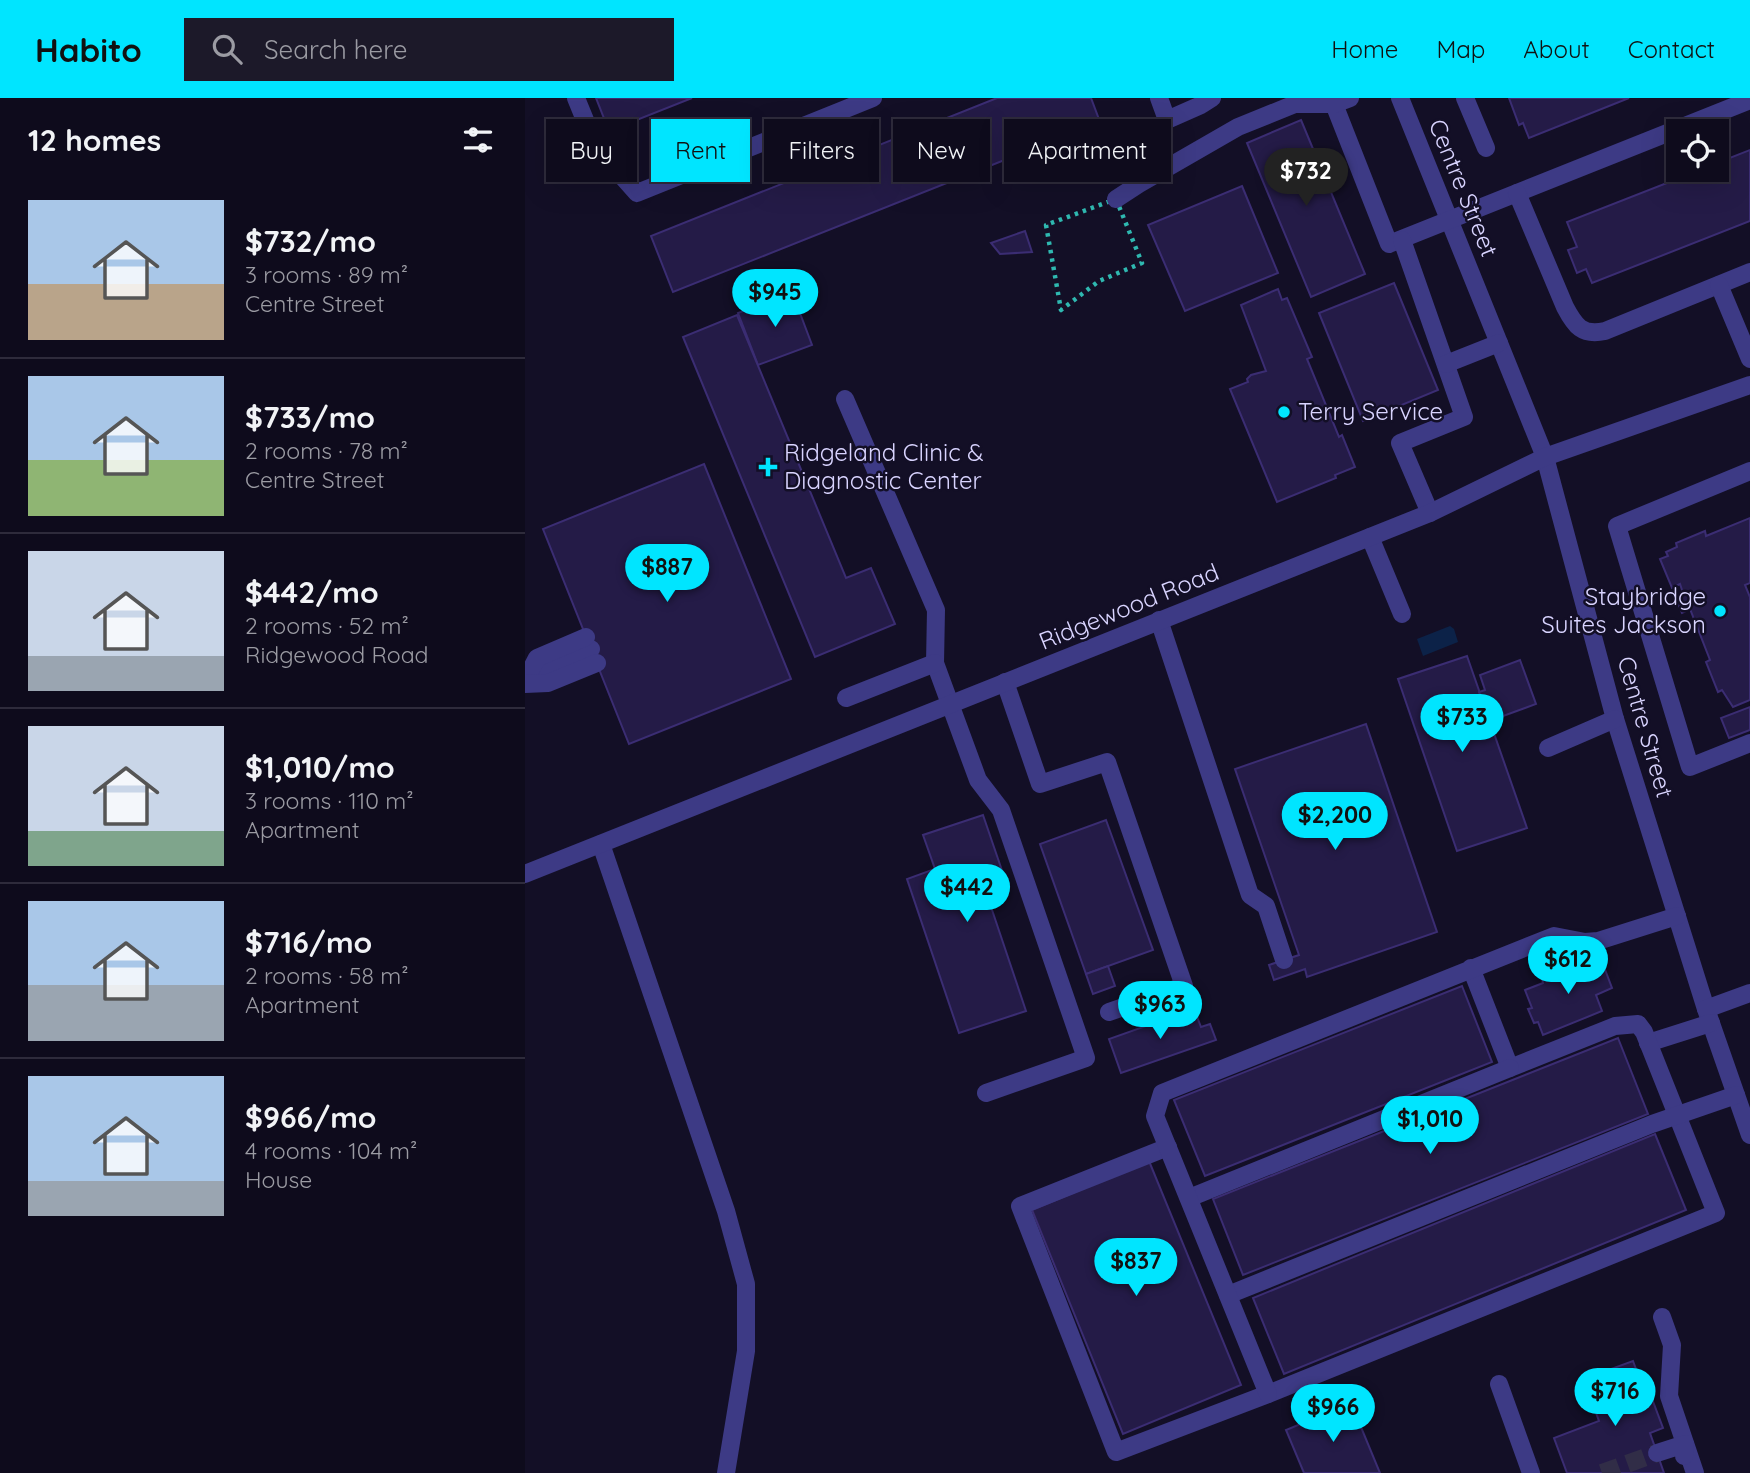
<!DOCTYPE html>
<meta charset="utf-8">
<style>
:root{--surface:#0e0b1c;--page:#1c1929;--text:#f1f3f6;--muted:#9b9ba3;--line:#2e2b3b;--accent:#00e5ff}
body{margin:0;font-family:Quicksand,sans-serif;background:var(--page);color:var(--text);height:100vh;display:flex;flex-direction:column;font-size:26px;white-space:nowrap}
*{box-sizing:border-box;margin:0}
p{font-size:23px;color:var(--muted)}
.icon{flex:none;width:38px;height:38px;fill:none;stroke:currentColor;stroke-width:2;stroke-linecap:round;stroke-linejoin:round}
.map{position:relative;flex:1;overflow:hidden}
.drawer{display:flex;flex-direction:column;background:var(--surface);width:525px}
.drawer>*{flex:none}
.banner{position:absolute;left:21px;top:21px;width:665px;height:63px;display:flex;gap:14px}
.tools{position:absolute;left:1141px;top:21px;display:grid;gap:14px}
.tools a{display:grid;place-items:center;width:63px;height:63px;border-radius:0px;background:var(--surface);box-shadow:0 7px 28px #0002,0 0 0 2px var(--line);font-size:35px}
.price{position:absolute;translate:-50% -60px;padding:0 16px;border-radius:24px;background:var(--accent);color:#111;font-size:23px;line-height:46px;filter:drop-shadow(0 2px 4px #0008)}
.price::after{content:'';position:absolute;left:50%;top:42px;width:21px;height:16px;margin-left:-10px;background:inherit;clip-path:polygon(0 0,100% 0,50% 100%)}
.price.active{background:#222;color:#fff}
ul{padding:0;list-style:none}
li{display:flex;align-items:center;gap:21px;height:175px;padding:0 28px}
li+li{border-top:2px solid var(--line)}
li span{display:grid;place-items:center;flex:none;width:196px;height:140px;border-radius:0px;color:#555}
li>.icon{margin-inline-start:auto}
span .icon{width:84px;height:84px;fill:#fffc;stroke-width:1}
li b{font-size:30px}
h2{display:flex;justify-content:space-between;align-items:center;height:84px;padding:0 28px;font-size:30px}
.chip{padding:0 24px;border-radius:0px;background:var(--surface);box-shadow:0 7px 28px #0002,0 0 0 2px var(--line);font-size:24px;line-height:63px}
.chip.active{background:var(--accent);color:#111}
header{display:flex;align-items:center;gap:42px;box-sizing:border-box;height:98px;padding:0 35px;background:var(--accent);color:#111}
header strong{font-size:33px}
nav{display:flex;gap:38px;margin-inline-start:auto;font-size:24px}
.search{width:490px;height:63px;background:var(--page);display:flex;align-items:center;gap:18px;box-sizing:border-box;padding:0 24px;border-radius:0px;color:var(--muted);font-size:26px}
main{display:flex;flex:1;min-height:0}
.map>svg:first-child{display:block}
.water{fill:#0c2248}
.building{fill:#241b47;stroke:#3b2d73;stroke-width:2}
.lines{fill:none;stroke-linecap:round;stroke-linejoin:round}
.minor-tunnel{stroke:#312d47;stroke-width:18;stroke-dasharray:18 9;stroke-linecap:butt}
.path{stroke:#2fb8b0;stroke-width:4.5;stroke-dasharray:3.5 5;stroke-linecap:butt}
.minor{stroke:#3d3a85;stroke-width:18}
.poi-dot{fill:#00e5ff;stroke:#130f26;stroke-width:2.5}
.labels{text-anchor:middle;stroke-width:5;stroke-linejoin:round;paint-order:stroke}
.street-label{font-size:24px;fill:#d9d4ff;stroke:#130f26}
.poi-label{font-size:24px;fill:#d9d4ff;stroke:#130f26;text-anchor:start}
</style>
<header>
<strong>Habito</strong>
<div class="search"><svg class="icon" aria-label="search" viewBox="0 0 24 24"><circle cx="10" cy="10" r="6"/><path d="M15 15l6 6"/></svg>Search here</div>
<nav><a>Home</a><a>Map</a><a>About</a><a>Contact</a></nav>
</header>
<main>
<section class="drawer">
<h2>12 homes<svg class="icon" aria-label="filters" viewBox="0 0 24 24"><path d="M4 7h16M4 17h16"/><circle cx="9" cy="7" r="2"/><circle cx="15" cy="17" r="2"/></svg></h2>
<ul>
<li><span style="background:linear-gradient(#a9c7e8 60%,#b9a48a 0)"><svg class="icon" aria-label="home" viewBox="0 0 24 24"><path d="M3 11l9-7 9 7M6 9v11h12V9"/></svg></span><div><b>$732/mo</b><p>3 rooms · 89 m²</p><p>Centre Street</p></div></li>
<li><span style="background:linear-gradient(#a9c7e8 60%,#8fb573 0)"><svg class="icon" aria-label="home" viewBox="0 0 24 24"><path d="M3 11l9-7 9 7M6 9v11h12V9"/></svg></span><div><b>$733/mo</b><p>2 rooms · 78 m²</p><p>Centre Street</p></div></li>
<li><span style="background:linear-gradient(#c9d6e8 75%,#9aa5b1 0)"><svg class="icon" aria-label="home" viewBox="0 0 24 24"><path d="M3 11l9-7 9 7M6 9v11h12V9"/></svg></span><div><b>$442/mo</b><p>2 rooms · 52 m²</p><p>Ridgewood Road</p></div></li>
<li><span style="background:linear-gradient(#c9d6e8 75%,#7fa58c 0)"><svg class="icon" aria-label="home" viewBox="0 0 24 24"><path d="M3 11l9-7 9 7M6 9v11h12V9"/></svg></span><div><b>$1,010/mo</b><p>3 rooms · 110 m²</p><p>Apartment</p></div></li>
<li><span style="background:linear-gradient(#a9c7e8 60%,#9aa5b1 0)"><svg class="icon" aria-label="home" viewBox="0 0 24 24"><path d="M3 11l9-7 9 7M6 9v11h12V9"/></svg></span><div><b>$716/mo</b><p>2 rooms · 58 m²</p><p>Apartment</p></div></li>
<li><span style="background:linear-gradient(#a9c7e8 75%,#9aa5b1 0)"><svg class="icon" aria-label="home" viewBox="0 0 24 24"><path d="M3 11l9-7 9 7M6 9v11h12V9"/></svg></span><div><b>$966/mo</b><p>4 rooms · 104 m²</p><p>House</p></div></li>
</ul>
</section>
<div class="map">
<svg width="1225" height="1375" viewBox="0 0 1225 1375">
<rect width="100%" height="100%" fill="#130f26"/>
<polygon class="water" points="925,528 929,531 933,544 898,558 892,541"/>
<g class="building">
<polygon points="71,0 167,0 84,33"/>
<polygon points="472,0 566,0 575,24 148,194 126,138"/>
<polygon points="984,0 1104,0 1004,40 998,25 994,27"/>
<polygon points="776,22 840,176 786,199 722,45"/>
<polygon points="1225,52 1225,123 1067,185 1061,171 1052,175 1043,152 1052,149 1042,124 1175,72 1192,72 1192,65"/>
<polygon points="717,88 753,175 660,213 623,127"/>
<polygon points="500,133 507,154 475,156 466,145"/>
<polygon points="869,185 913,292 838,323 794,215"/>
<polygon points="753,191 757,202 762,200 787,259 782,261 814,339 817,337 830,369 810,377 811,380 752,404 705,291 723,284 722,281 726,277 741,273 716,207"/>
<polygon points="267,194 287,247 233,267 213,215"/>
<polygon points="212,217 321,480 346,470 370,526 290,559 158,239"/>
<polygon points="179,366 266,581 104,646 18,431"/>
<polygon points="1225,420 1225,485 1220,487 1225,499 1225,602 1208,609 1197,592 1193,594 1181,564 1185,562 1165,511 1157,515 1150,499 1158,495 1155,486 1147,490 1135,461 1143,458 1141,454 1152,449 1151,445 1180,433 1181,438"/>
<polygon points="942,558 1002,730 932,753 873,581"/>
<polygon points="995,562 1011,606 970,621 965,608 960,610 954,594 960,592 955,577"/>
<polygon points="1225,609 1225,632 1204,640 1196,620"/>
<polygon points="841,626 912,834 782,879 780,871 749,882 744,867 774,857 710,671"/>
<polygon points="458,717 483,790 462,797 501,913 434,935 382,781 410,771 398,737"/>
<polygon points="581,722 628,852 561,876 515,746"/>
<polygon points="1076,861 1087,890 1071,897 1077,913 1018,937 1013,924 1009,925 1003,911 1007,910 1000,892 1018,885 1017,880 1042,870 1044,874"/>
<polygon points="583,868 590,888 568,896 561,876"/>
<polygon points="937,888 967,964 680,1078 649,1002"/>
<polygon points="669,911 676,929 685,926 691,942 596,975 584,941"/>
<polygon points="1093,940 1123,1016 718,1177 688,1101"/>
<polygon points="1130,1036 1161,1112 759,1276 728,1200"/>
<polygon points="624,1063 716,1287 598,1336 507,1112"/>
<polygon points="1108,1263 1117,1287 1121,1285 1138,1330 1125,1335 1139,1375 1042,1375 1029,1340 1074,1323 1067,1304 1072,1302 1064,1279"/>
<polygon points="826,1305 855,1375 779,1375 761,1332"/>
</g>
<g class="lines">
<polyline class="minor-tunnel" points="1077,1375 1132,1355"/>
<polygon class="path" points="591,101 617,165 574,183 536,212 521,127"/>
<g class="minor">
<polyline points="51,0 71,49 112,95 348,0"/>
<polyline points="634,0 642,22 676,7 687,0"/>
<polyline points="875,0 1020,359 1090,621 1181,911 1225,1037"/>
<polyline points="940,0 961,50"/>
<polyline points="809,6 864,146 1225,2"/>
<path d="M992 95 1040 209C1050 228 1057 238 1080 233L1225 174"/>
<polyline points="591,101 614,86 713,29 770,6 809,6 825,0"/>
<polyline points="877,142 939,319 875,345 905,415"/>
<polyline points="1194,187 1225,261"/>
<polyline points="921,266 974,245"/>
<polyline points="320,301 411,512 410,565 453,682 476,712 561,960 461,995"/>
<polyline points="1225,373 1092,428 1165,669 1225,645"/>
<polyline points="845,439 877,516"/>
<polyline points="634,522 725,797 741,808 759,862"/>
<polyline points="4,582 17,571 66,551"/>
<polyline points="0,583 12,560 61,539"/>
<polyline points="480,584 515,686 582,664 659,888 584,914"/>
<polyline points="0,586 23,585 72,565"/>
<polyline points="321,600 410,565"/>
<polyline points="1023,650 1090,621"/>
<polyline points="76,746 201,1113 221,1186 221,1253 201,1375"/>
<polyline points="0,776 905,415 1020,359 1225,287"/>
<polyline points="1181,911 1225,895"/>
<polyline points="1123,945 1186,925"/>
<polyline points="643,1049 495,1108 591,1354 743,1296 1191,1115 1119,934 1113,926 1090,928 985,970 946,870"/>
<polyline points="664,1100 985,970"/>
<polyline points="703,1197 1127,1026 1211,997"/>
<polyline points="1137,1219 1147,1247 1144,1298 1170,1375"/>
<polyline points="974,1286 1006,1375"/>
<polyline points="743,1296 630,1018 637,995 1029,838 1060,844 1073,843 1152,818"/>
<polyline points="1132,1355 1160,1346 1159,1358"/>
</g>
</g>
<g class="poi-dot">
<circle cx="759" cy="314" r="7"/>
<path d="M239.5 358.5h7v7h7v7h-7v7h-7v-7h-7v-7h7z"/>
<circle cx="1195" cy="513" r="7"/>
</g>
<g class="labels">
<g class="street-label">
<text transform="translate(938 90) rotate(68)" y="8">Centre Street</text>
<text transform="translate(604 509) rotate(-22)" y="8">Ridgewood Road</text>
<text transform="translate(1120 629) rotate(74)" y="8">Centre Street</text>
</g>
<g class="poi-label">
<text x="773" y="322">Terry Service</text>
<text x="259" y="363">Ridgeland Clinic &amp;<tspan x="259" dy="28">Diagnostic Center</tspan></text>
<text x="1181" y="507" text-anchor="end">Staybridge<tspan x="1181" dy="28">Suites Jackson</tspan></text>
</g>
</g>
</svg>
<div class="tools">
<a><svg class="icon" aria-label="locate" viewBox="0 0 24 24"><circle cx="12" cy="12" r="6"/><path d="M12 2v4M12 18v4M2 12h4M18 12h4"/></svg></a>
</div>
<b class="price active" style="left:781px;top:110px">$732</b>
<b class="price" style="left:250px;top:231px">$945</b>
<b class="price" style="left:142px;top:506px">$887</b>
<b class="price" style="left:937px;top:656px">$733</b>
<b class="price" style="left:810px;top:754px">$2,200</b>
<b class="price" style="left:442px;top:826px">$442</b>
<b class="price" style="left:1043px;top:898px">$612</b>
<b class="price" style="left:635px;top:943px">$963</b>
<b class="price" style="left:905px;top:1058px">$1,010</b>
<b class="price" style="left:611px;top:1200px">$837</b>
<b class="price" style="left:1090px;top:1330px">$716</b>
<b class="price" style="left:808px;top:1346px">$966</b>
<div class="banner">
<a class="chip">Buy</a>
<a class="chip active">Rent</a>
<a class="chip">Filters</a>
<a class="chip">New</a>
<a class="chip">Apartment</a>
</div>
</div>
</main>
